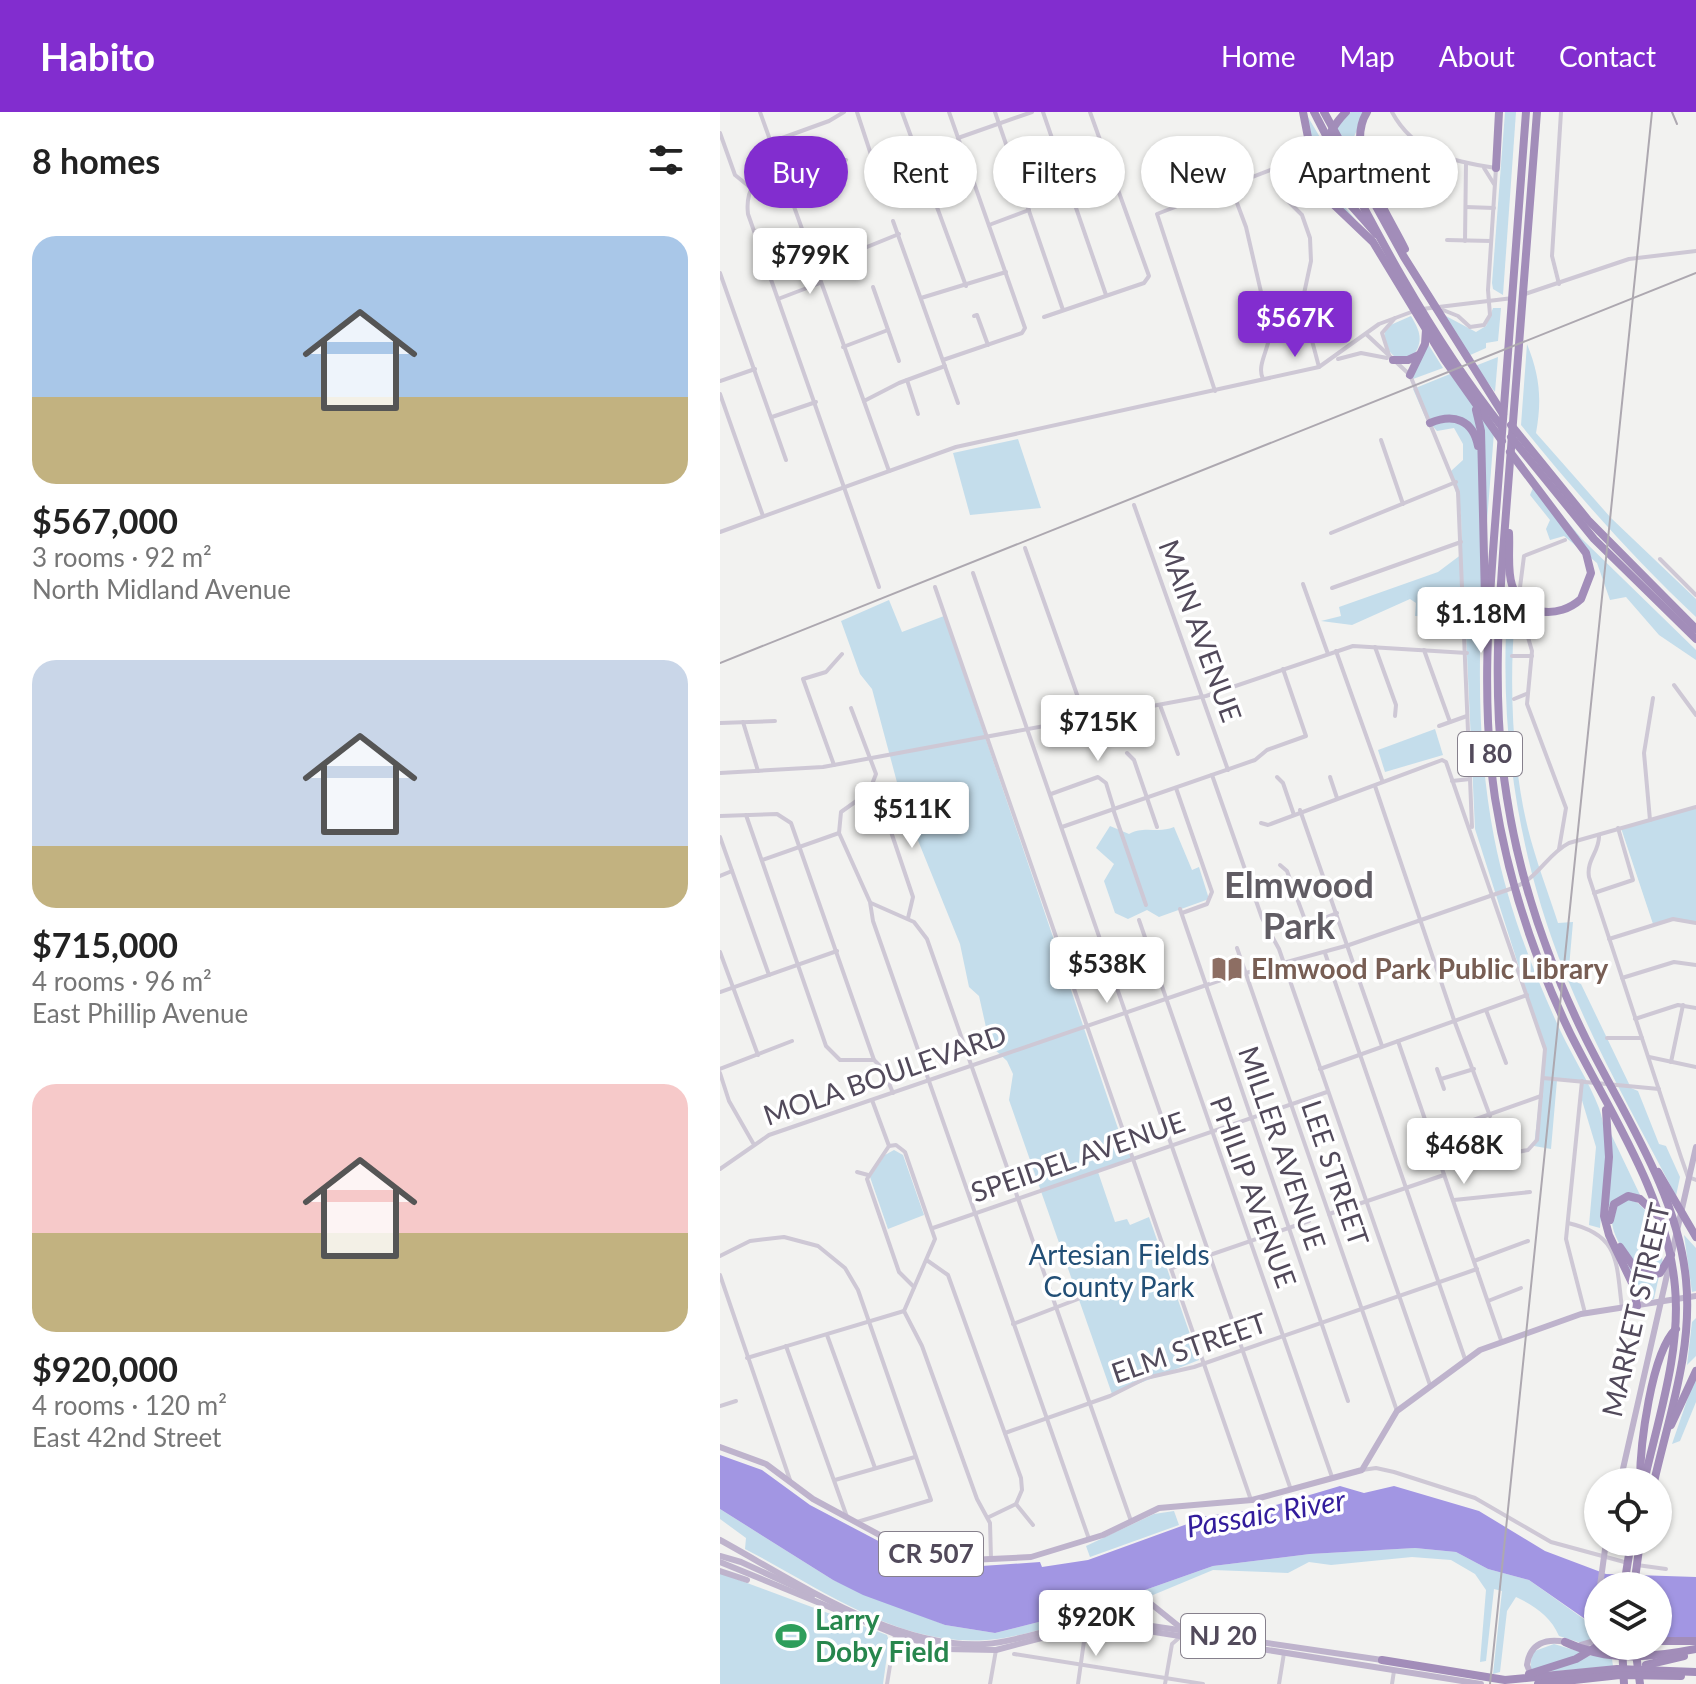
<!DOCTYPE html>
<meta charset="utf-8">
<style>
:root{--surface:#fff;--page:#f6f6f6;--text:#222;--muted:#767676;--accent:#822dcf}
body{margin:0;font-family:Lato,sans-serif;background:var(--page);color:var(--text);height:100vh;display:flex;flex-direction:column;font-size:30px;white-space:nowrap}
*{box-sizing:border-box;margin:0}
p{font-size:26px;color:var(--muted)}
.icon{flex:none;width:44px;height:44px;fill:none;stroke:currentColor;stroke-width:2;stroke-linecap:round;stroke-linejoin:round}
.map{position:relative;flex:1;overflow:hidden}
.panel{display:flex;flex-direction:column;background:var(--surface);width:720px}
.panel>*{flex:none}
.top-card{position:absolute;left:24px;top:24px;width:760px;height:72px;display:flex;gap:16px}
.controls{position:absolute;left:864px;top:1356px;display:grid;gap:16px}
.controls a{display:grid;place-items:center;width:88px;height:88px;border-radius:50%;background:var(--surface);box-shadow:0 2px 6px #0004;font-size:40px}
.price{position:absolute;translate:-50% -68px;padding:0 18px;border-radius:8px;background:#fff;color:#222;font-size:26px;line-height:52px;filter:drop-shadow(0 2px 4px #0008)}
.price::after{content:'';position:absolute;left:50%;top:48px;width:24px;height:18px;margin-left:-12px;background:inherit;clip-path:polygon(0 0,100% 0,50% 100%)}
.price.active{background:var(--accent);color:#fff}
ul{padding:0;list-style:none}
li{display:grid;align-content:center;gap:16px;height:424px;padding:0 32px}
li span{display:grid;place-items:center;height:248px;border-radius:24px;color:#555}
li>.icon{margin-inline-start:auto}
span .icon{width:144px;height:144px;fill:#fffc;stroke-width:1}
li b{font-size:34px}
h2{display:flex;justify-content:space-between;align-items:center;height:96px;padding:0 32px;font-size:34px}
.tag{padding:0 28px;border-radius:36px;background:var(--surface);box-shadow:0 2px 6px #0004;font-size:28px;line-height:72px}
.tag.active{background:var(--accent);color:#fff}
header{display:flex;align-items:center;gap:48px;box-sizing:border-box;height:112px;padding:0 40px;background:var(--accent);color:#fff}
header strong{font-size:38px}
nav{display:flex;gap:44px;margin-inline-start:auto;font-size:28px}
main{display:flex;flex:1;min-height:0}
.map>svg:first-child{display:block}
.green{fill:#c4ddeb}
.water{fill:#a296e3}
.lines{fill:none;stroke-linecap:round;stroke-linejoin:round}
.minor{stroke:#cec8d5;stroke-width:4}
.major{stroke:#beb3cc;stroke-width:6}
.highway{stroke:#a28db9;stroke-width:8}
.rail{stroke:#ada8b0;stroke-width:2}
.labels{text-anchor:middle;stroke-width:7;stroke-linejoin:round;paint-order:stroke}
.shield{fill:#fff;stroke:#86808c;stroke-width:2}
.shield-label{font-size:26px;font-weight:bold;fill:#524a5b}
.street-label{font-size:28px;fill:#524a5b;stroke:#fff}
.education-label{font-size:28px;font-weight:bold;fill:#785e54;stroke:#fff;text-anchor:start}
.park-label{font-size:28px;fill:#224f76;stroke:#fff}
.leisure-label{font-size:28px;font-weight:bold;fill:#27864d;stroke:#fff;text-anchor:start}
.water-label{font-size:30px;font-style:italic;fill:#321c9c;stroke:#fff}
.district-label{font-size:36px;font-weight:bold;fill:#615d64;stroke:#fff}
</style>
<header>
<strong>Habito</strong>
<nav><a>Home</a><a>Map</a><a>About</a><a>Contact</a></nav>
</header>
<main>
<section class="panel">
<h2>8 homes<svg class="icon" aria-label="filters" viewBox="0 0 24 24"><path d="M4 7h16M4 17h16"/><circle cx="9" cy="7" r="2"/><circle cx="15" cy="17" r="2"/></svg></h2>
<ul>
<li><span style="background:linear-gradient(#a9c7e8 65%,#c2b280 0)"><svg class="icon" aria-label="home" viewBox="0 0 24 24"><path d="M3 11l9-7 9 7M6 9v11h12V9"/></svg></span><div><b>$567,000</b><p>3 rooms · 92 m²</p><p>North Midland Avenue</p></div></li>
<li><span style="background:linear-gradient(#c9d6e8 75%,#c2b280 0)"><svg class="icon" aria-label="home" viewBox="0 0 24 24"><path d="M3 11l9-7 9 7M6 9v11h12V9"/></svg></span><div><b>$715,000</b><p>4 rooms · 96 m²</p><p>East Phillip Avenue</p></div></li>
<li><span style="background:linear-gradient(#f6c9c9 60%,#c2b280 0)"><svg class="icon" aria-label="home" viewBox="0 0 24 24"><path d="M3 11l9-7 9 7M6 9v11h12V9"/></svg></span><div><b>$920,000</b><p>4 rooms · 120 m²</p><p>East 42nd Street</p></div></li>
</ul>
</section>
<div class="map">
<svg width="976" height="1572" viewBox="0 0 976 1572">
<rect width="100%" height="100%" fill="#f2f2f0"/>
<g class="green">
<path d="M585 0 601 27 599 46 605 70 637 110C591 69 595 59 585 0Z"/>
<polygon points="631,0 645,0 633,27 643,63 616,16"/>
<polygon points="785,0 796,0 783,183 773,177 772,171"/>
<polygon points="773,196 781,196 778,229 766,231 766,236 748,244 724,203 756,220 766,214"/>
<path d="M691 204C700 219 704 229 693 244L675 245C665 236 662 228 666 215Z"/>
<polygon points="708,232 723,256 693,267 693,257"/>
<path d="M807 232C820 264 822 288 816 321L891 406 976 487V505C912 445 856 381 801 313Z"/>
<polygon points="778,245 775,280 755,254"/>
<path d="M730 262 774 320C764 455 748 590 774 725 787 792 812 858 841 920 853 945 869 970 879 996 892 1033 883 1078 880 1116L869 1113 876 1035 861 985V969L837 968 831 1037 814 1034 825 937 755 717 746 521 734 505 695 504 696 491 690 487 632 513 601 509 621 504 619 495 718 460 742 442 741 403 731 359 743 348V332L734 316 717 319 706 307 693 277Z"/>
<polygon points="298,327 321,396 250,403 233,341"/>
<polygon points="815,371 862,427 976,538 976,548 939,523 906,485 890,488 877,451 844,424 830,428 826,417 830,408 810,383"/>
<path d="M788 487 794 493 795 503C789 570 792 652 808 717 816 749 828 780 838 811L853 810 848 867 861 872 911 976 918 979 939 1032 946 1034 960 1065 956 1084C918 1011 876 938 845 861 797 743 778 614 788 487Z"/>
<polygon points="169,488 182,520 224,504 405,1037 413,1047 378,1060 395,1110 407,1107 410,1113 429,1105 479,1248 392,1282 289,988 293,962 287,949 270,933 259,884 249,875 240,832 182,689 152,577 140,562 121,509"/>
<polygon points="715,617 723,643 665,660 658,638"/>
<polygon points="976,695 976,811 953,807 933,812 901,716"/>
<path d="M390 714 409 722C425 713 438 722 454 715L472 758 479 755 489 787 439 805 427 798 408 807 395 801 384 769 394 752 376 736Z"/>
<path d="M890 1020 921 1085C903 1082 893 1083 886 1101Z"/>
<polygon points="174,1038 183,1043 204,1103 168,1117 150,1065 165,1043"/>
<path d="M906 1086C933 1092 941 1129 943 1153 923 1175 893 1130 892 1110 892 1105 895 1096 896 1091Z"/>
<polygon points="964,1123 976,1136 976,1179 972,1180"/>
<polygon points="906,1152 920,1165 939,1164 934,1187 919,1188"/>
<polygon points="976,1206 976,1244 967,1253 972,1210"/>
<polygon points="976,1262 976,1290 960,1329 952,1332"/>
<path d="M0 1397 113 1468 225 1513 275 1521 374 1496 493 1454 590 1442 695 1436 736 1440 768 1457 809 1468 875 1515 871 1530 861 1531 839 1524C831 1505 815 1494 796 1485L787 1499 780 1560 773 1562 782 1479 774 1477 766 1549 760 1550 766 1478 755 1462 731 1448 692 1445 611 1453 589 1450 568 1461 493 1458 433 1483 432 1489C420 1488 410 1491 404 1502 355 1500 315 1525 267 1528 178 1535 101 1476 25 1437L26 1426 0 1407Z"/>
<polygon points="454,1399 459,1413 370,1445 366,1434 434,1402"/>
<polygon points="0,1461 167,1523 169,1529 163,1572 0,1572"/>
<polygon points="834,1532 864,1541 810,1560 812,1540"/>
<polygon points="872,1543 892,1547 893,1554 827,1560"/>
</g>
<polygon class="water" points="0,1343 42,1358 90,1393 185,1443 247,1455 320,1450 322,1455 368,1448 470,1411 471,1406 542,1397 620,1374 644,1381 674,1374 759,1399 825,1439 886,1462 976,1465 976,1525 938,1526 938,1474 878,1474 878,1516 809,1468 768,1457 736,1440 695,1436 590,1442 493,1454 374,1496 275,1521 225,1513 143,1483 113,1468 0,1397"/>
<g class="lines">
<g class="minor">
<polyline points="40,0 169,359"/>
<polyline points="137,0 163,79"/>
<polyline points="182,0 246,174"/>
<polyline points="275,0 343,198"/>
<polyline points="323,0 386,183"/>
<path d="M672 0C694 41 733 50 776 56L768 178 770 203 764 213 750 215 738 204 723 198"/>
<polyline points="0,21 15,63 31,76"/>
<polyline points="238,26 312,0"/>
<polyline points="51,30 109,9 124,0"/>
<path d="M59 54C37 63 25 77 28 102L159 475"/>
<polyline points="555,56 567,88 582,103 590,126 591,149 582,191 599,255"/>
<polyline points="764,56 774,72"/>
<polyline points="65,69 126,48"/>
<polyline points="210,70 249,57"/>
<path d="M511 75 526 115 550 219C550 236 536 253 543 267"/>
<polyline points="746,95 774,96"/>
<polyline points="173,109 238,291"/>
<polyline points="269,113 309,98"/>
<polyline points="727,128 771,129"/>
<polyline points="745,129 746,51"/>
<polyline points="95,156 179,122"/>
<polyline points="0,161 66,348"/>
<polyline points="839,172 832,144 841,0"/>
<polyline points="153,175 179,249"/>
<polyline points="805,182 909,147 976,139"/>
<polyline points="201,186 286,160"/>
<polyline points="58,187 100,171"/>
<polyline points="702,197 793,186"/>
<polyline points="254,204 257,203 268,233"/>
<polyline points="324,205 424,171 429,164 370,0"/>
<polyline points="646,222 690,263 738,380 752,715"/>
<polyline points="123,235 168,218"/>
<polyline points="669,243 662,221 675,206"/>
<polyline points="618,247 641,241 667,246"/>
<polyline points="223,248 302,221 305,216 229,0"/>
<polyline points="187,268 198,302"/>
<polyline points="0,269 35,257"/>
<polyline points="495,279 437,102 576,48"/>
<polyline points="0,282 43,404"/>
<polyline points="144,289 179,271 225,254"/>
<polyline points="52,305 96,290"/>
<polyline points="661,328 683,392"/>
<polyline points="414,393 508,658"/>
<polyline points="0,420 236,335 599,255 659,212 694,199"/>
<polyline points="611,421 736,370"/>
<polyline points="305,436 366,608"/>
<polyline points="940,447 976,483"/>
<polyline points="253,461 570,1375"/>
<polyline points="583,472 608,542"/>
<polyline points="215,475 531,1388"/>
<polyline points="612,476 741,430"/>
<polyline points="655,535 676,593 675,604"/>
<polyline points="704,538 730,610"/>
<polyline points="616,539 662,668"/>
<polyline points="792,544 812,544"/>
<polyline points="954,573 976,603"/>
<polyline points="794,587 806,582"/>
<polyline points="440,593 458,642"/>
<polyline points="131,596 156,662 149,680 121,700 119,721 150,790 153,809 369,1427"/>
<polyline points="23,610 38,659"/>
<polyline points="0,611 55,609"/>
<polyline points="719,614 747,604"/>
<polyline points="407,641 414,648 437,715"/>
<polyline points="114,653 83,567 106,560 122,542"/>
<polyline points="0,661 103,655 486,584 633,534 747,541"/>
<polyline points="492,663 542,806 559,837 710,1273"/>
<polyline points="557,665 563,671 574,703"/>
<polyline points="610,665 617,686"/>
<polyline points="732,669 750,667"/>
<polyline points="655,674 734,908 770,1004"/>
<polyline points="456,676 492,780 487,792 462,801"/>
<polyline points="150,680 163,696 193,785 188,806"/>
<polyline points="331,682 378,665 386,671 394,697"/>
<polyline points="393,697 426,793"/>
<polyline points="580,698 662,934"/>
<polyline points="26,703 106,934 120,948 154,948"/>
<polyline points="0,704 57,702 71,711 154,948 163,957 173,981"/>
<polyline points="930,708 924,641 933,586"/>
<polyline points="541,711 548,713 722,648 726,650 825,937 817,1028 808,1038 775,1044"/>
<polyline points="342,715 535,648 547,638 586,624 563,557"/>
<path d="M879 723C880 739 866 748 869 765L961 1045 968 1065 976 1068"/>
<polyline points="0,725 49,863"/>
<polyline points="839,737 846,696 807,592 812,539 798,491 804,444 845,428"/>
<polyline points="42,748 119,721"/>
<polyline points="560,753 567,759 585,808 594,810 617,801"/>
<polyline points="0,764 12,759"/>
<polyline points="874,781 913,768 898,716"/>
<polyline points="151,791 194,810 207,827 411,1409"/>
<polyline points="460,797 628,1289"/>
<polyline points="419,808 612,1365"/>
<polyline points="889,827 953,807 976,811"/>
<polyline points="517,836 677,1299"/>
<polyline points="0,840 38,943"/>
<polyline points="605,841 745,1247"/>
<polyline points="902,866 954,850 976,853"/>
<polyline points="0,880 117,839"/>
<polyline points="766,898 786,951"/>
<polyline points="915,907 958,893 976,896"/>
<polyline points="887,926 922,926"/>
<polyline points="678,929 781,1228"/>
<polyline points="929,945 976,955"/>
<polyline points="951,950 963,893"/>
<polyline points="0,957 72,929"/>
<polyline points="600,957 807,883"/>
<polyline points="717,957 724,977"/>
<polyline points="0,961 9,989 33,1031"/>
<polyline points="823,966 939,977"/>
<polyline points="721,967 754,957"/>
<polyline points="862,969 846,1127 865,1201"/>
<polyline points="152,988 169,1034 176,1033 185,1040 215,1127 184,1199 202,1234 257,1387 270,1411 271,1447"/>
<polyline points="711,1023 821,984"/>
<polyline points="169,1034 147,1067 179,1160 194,1175"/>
<path d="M0 1057 49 1023 504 867 629 833 793 776C819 766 826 743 849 731L976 695"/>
<polyline points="137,1060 148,1063"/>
<polyline points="734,1088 810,1080"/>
<polyline points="609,1102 724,1063"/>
<path d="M848 1111C900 1123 896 1149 902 1196"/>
<polyline points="213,1116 607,980"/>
<polyline points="0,1144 30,1129 64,1125 98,1134 125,1156 138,1178 211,1388 137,1410"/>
<polyline points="208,1149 228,1163 301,1366 302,1378 296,1392 269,1405"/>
<polyline points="754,1149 808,1129"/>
<polyline points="452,1156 589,1109"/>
<polyline points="0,1163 70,1368"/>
<polyline points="768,1189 801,1176"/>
<polyline points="293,1212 358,1187"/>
<polyline points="107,1223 155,1356"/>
<polyline points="66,1234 127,1405"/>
<polyline points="27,1246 184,1199"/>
<polyline points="0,1294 16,1289"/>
<polyline points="285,1321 390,1284 426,1266 474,1255 757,1157"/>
<polyline points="642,1358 656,1356 674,1360 755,1386 831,1430 908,1451"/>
<polyline points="115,1368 195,1345"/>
<polyline points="296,1392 313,1413"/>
<polyline points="917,1453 946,1457"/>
<polyline points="294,1542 483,1572"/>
<polyline points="167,1572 175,1523"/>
<polyline points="270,1572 276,1538"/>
<polyline points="358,1572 366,1515"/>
<polyline points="445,1572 452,1532 460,1525"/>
<polyline points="559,1572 564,1541"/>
<polyline points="672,1572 674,1559"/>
</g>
<g class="major">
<polyline points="0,1335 46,1352 93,1387 180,1434 249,1448 311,1445 383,1423 439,1396 532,1388 642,1358 677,1299 760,1238 861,1202 976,1184"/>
<polyline points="900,1370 976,1035"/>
<path d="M0 1428C75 1469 176 1538 265 1532 308 1529 347 1508 391 1508L662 1548"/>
<polyline points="0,1444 21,1450 93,1483"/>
<polyline points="0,1450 175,1522 226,1537 276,1538 360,1516 403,1515 761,1572"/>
<polyline points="0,1459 27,1468"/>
<polyline points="880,1474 886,1430"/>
<polyline points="416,1512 416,1497 430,1491 461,1516"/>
<polyline points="861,1533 878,1528"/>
<path d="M811 1563 807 1553C810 1531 826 1526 846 1530"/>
</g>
<g class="highway">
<polyline points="583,0 597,71 609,88 653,130 724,247 782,329"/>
<path d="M594 0C649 107 707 221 782 315"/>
<polyline points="604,0 684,145 783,302"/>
<path d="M626 0C576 51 626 84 656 122"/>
<path d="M647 0C623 38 667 100 685 137"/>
<path d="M806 0C797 120 788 240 779 361 771 469 759 577 775 686 788 768 814 846 850 921 890 1001 947 1084 955 1175 961 1240 938 1307 924 1370"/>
<path d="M817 0C807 125 797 250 788 375 780 479 770 582 787 686 800 770 828 850 866 927 904 1003 958 1082 966 1168 973 1237 949 1304 934 1370"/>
<polyline points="776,56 779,0"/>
<polyline points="673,248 688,248 699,243"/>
<polyline points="690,263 705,232 706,218"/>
<polyline points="756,298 761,319 765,487"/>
<path d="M710 311C734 301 753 308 758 334"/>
<polyline points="791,313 868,408 976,517"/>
<polyline points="791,325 874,427 976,527"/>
<path d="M789 421C790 437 787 458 792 473 802 505 839 507 861 487L871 461 866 441 790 340"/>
<polyline points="886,998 889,1045 884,1104 889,1123 913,1173 917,1194"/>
<polyline points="938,1060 976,1125"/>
<polyline points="890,1108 894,1092 908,1084 920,1087 937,1103"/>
<polyline points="900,1135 914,1155 930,1163 940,1161 951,1143"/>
<polyline points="951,1313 976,1259"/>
<path d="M920 1370C920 1334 931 1241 956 1217"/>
<polyline points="904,1474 911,1430"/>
<polyline points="914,1474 920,1430"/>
<polyline points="938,1529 976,1529"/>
<path d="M845 1530C888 1550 931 1546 976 1537"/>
<polyline points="888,1534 903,1544"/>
<polyline points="902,1534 904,1572"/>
<polyline points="915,1534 920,1572"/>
<polyline points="662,1548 785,1568 897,1557 976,1560"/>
<polyline points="926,1553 964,1544"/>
<polyline points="809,1562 856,1547 878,1534"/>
<polyline points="818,1572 900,1563 961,1564"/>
</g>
<g class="rail">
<polyline points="952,0 957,12"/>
<polyline points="0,551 976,161"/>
<polyline points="770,1572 932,0"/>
</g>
</g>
<defs>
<g id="library-bare" transform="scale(2.4)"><path d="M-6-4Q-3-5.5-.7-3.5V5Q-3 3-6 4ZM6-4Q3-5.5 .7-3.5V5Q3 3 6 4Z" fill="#8d6e63" stroke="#fff" stroke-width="2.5" paint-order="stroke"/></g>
<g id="stadium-bare" transform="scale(2.4)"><path d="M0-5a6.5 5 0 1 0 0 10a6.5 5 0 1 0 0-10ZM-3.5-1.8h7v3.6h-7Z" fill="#2e9e5b" stroke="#fff" stroke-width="2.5" paint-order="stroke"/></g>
</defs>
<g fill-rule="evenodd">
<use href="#library-bare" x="507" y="857"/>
<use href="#stadium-bare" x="71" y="1524"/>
</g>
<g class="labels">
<g class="shield">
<rect x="738" y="620" width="64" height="44" rx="6"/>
<rect x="159" y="1420" width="104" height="44" rx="6"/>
<rect x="461" y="1502" width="84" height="44" rx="6"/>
</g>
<g class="shield-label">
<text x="770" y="651">I 80</text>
<text x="211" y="1451">CR 507</text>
<text x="503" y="1533">NJ 20</text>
</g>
<g class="street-label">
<text transform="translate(480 519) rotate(70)" y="10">MAIN AVENUE</text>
<text transform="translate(165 963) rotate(-19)" y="10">MOLA BOULEVARD</text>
<text transform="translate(562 1036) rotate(71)" y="10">MILLER AVENUE</text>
<text transform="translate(358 1045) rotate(-19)" y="10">SPEIDEL AVENUE</text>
<text transform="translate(615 1061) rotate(71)" y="10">LEE STREET</text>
<text transform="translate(533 1080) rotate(70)" y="10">PHILIP AVENUE</text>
<text transform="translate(916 1198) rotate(-77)" y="10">MARKET STREET</text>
<text transform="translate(469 1236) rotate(-19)" y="10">ELM STREET</text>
</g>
<g class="education-label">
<text x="531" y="867">Elmwood Park Public Library</text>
</g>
<g class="park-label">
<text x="399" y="1153">Artesian Fields<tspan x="399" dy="32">County Park</tspan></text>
</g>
<g class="leisure-label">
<text x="95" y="1518">Larry<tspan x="95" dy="32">Doby Field</tspan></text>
</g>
<g class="water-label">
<text transform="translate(546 1402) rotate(-10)" y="10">Passaic River</text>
</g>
<g class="district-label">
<text x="579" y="786">Elmwood<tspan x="579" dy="41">Park</tspan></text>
</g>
</g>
</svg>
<div class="controls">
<a><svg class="icon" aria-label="locate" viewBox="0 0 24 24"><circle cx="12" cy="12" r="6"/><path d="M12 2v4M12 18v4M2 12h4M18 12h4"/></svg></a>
<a><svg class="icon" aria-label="layers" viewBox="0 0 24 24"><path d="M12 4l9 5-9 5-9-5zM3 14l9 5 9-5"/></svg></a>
</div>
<b class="price" style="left:90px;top:184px">$799K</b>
<b class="price active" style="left:575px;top:247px">$567K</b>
<b class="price" style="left:761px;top:543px">$1.18M</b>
<b class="price" style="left:378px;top:651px">$715K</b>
<b class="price" style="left:192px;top:738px">$511K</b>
<b class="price" style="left:387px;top:893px">$538K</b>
<b class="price" style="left:744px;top:1074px">$468K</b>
<b class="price" style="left:376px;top:1546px">$920K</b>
<div class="top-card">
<a class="tag active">Buy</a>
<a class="tag">Rent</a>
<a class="tag">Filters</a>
<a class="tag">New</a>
<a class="tag">Apartment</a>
</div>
</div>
</main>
